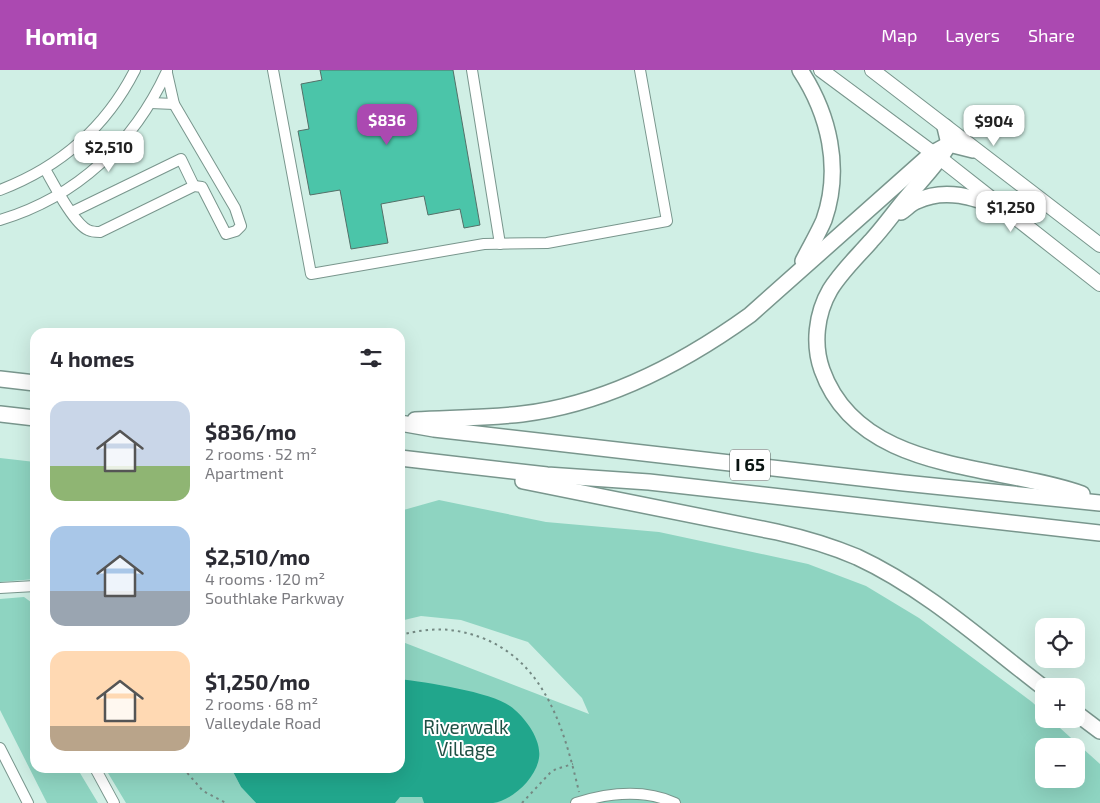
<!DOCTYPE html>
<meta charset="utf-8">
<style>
:root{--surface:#fff;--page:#f2f2f3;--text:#2b2b33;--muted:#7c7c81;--accent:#ab49b1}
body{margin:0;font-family:"Exo 2",sans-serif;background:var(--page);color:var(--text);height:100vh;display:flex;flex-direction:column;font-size:19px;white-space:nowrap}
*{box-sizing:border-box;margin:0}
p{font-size:16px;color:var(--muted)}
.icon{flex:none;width:28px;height:28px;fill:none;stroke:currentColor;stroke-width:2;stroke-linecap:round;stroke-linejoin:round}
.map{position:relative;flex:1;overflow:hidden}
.details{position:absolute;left:30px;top:258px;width:375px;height:445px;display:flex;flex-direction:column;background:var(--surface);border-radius:15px;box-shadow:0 5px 20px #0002}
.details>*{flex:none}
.fabs{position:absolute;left:1035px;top:548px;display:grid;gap:10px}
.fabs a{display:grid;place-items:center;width:50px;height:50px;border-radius:10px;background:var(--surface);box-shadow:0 5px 20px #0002;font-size:25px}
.price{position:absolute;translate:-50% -42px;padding:0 11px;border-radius:10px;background:#fff;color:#222;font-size:16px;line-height:32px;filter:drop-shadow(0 1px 2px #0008)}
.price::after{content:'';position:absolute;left:50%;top:30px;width:15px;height:11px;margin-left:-8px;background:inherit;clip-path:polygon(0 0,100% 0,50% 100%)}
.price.active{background:var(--accent);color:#fff}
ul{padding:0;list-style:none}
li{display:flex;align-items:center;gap:15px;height:125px;padding:0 20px}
li span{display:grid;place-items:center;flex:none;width:140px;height:100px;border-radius:15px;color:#555}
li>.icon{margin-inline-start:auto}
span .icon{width:60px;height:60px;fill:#fffc;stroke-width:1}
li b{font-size:21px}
h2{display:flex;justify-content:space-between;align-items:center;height:60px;padding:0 20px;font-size:21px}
header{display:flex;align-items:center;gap:30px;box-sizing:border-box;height:70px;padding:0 25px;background:var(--accent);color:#fff}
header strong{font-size:24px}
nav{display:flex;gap:28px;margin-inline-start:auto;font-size:18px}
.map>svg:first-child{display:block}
.green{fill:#8ed4c1;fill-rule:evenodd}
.water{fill:#21a68c}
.building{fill:#4bc5a9;stroke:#547068}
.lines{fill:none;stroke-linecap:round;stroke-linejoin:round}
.minor-casing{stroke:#79968d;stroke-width:12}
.major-casing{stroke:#79968d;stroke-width:16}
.highway-casing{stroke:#79968d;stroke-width:18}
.path{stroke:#748983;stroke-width:2;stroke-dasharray:2.5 4;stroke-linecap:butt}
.minor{stroke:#fff;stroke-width:10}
.major{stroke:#fff;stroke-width:14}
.highway{stroke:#fff;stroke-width:15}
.labels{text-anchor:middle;stroke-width:4;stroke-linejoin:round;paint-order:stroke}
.shield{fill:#fff;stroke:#535a58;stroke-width:1}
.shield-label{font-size:18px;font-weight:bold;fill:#091411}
.park-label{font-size:19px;fill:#1f5145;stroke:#fff}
</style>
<header>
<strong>Homiq</strong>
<nav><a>Map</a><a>Layers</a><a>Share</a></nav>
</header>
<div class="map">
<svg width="1100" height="733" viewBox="0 0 1100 733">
<rect width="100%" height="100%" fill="#d0efe5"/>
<g class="green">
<polygon points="0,388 35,392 35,509 0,512"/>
<path d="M439 430 546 452 659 462 808 494 866 516 919 548 1032 632 1044 643V649H1050L1100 694V733H321L400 698V571L589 644 582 628 528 572 461 550 421 546 400 551V441ZM1044 676H1076V709H1044Z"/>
<polygon points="24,527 35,535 35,698 77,698 98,733 47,733 0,640 0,529"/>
<polygon points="105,698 231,698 241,717 256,733 126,733"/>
</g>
<path class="water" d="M400 609C425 612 491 622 510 636 524 646 542 669 539 688 536 708 513 730 493 733 472 733 445 733 424 733L422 727H400L395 733H256L241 717 231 698H400Z"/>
<polygon class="building" points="320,0 453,0 480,155 464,158 460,139 428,145 424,126 381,134 388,173 351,179 340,120 310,125 298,61 309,59 301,14 322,10"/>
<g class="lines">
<g class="minor-casing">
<g id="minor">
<polyline points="273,0 311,204 484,174 547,173 667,151 640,0"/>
<polyline points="472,0 500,174"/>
<polyline points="151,33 174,34"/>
<path d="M45 99C53 113 74 154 88 160 92 162 97 162 100 162L194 116 202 117 226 164 236 161 241 156 235 138 174 34 167 3"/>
<path d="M0 120C60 97 106 57 135 0"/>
<polyline points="72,142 181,89 194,116"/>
<path d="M0 150C77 127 134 73 167 1"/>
<polyline points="0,518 35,516"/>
<polyline points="0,678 28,733"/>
<polyline points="95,698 114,733"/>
<path d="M576 733C608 723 644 719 675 733"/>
</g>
</g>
<g class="major-casing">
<g id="major">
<polyline points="821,0 941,89 1100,214"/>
<polyline points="872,0 1100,175"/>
</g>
</g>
<g class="highway-casing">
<g id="highway">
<path d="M800 0C829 44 842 98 824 150 818 164 810 177 803 191"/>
<path d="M945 57 949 74C938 94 922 109 907 127 895 141 884 157 871 171 857 187 841 202 830 220 816 244 813 275 822 300 859 404 995 393 1082 424"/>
<path d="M901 142C906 139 911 133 917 131 946 117 975 128 1002 138"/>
<polyline points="0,309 35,313"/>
<polyline points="0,344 35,348"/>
<path d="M415 350C451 348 486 348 522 344 606 334 682 294 750 245L931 84 949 74 973 80"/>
<polyline points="400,353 434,359 904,413 1100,433"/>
<polyline points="400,388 547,405 649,412 1100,463"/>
<path d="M523 411 777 462C804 468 831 476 857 487 926 519 984 572 1044 618"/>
<polyline points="1076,643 1100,661"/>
</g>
</g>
<g class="path">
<path d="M400 565C432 557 454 557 485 569 547 595 565 663 579 722"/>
<polyline points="183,698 203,721 226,733"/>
<polyline points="522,733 550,703 556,699 573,694"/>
</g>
<use href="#minor" class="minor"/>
<use href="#major" class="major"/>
<use href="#highway" class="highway"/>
</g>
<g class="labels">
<rect class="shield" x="730" y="379.5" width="40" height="31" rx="4"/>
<g class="shield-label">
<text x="750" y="401">I 65</text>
</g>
<g class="park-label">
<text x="466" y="664">Riverwalk<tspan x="466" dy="22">Village</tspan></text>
</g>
</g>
</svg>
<div class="fabs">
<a><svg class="icon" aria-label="locate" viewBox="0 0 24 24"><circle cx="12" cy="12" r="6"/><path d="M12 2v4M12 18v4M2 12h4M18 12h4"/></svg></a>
<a>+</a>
<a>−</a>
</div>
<b class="price active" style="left:387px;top:76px">$836</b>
<b class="price" style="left:994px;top:77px">$904</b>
<b class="price" style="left:109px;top:103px">$2,510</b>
<b class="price" style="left:1011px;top:163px">$1,250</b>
<section class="details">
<h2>4 homes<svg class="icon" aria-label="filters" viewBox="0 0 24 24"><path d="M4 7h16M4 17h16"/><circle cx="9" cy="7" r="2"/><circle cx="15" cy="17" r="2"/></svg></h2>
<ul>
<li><span style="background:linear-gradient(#c9d6e8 65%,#8fb573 0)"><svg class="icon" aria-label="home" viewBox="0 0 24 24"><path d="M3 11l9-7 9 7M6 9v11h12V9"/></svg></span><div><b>$836/mo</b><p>2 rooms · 52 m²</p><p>Apartment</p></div></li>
<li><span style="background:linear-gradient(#a9c7e8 65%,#9aa5b1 0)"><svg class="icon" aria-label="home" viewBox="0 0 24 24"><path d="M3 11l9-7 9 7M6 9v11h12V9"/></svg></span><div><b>$2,510/mo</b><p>4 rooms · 120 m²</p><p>Southlake Parkway</p></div></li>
<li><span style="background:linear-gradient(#ffd9b3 75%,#b9a48a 0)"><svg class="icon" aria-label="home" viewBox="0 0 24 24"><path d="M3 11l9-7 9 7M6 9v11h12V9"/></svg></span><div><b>$1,250/mo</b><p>2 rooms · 68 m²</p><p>Valleydale Road</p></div></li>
</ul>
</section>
</div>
